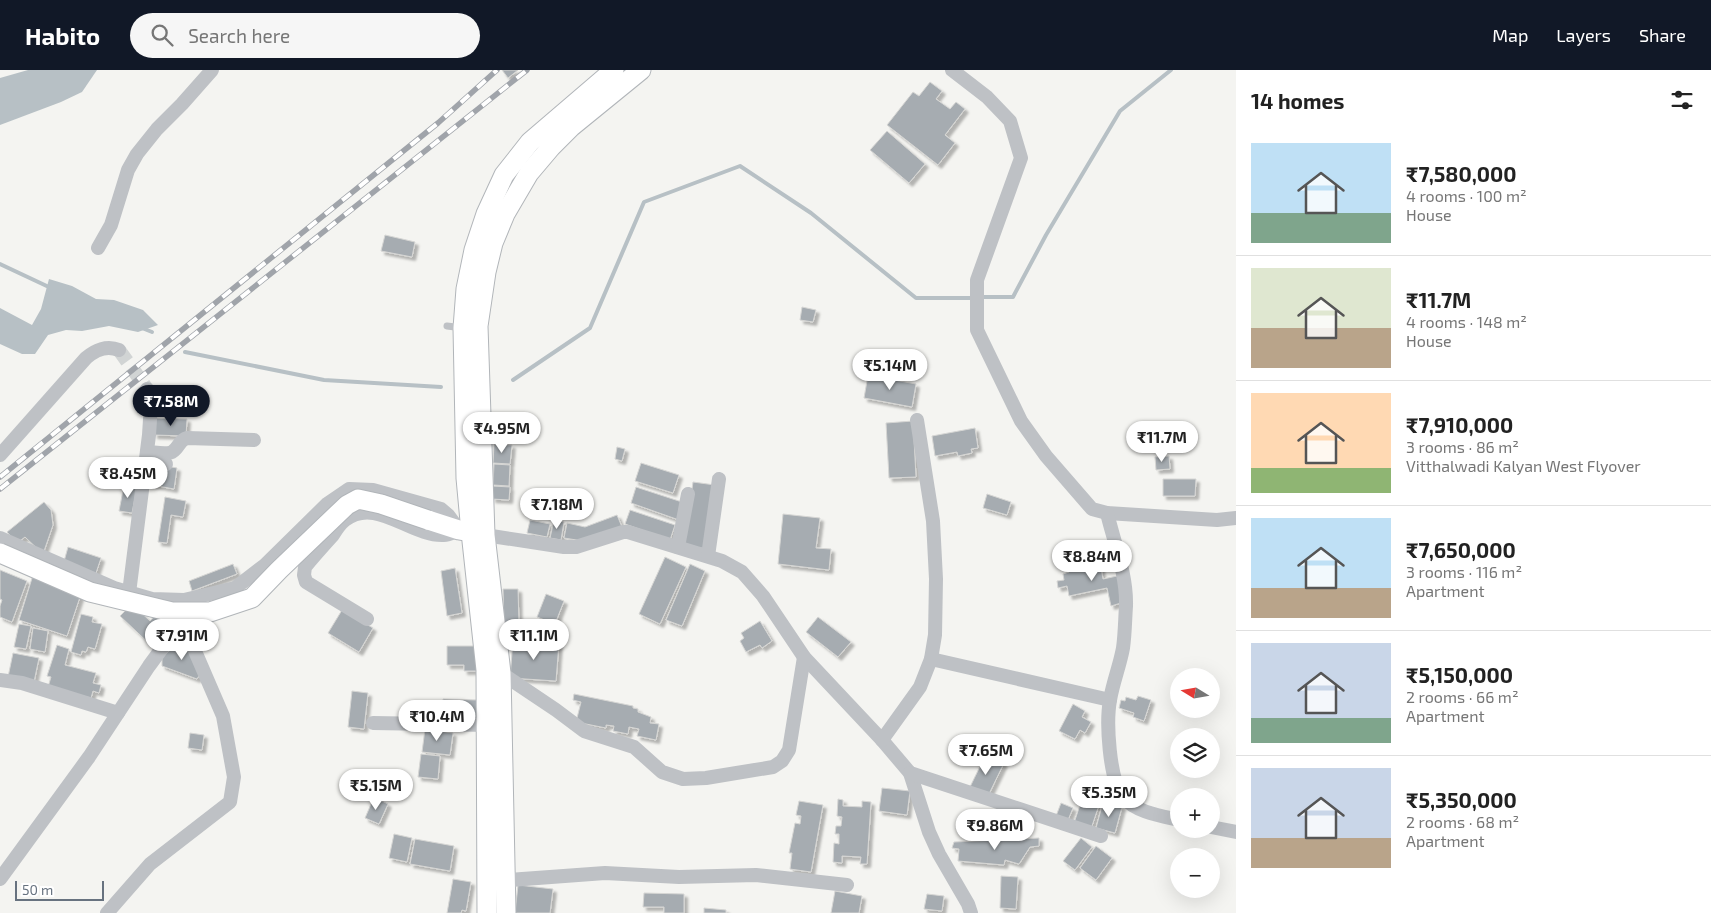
<!DOCTYPE html>
<meta charset="utf-8">
<style>
:root{--surface:#fff;--page:#f6f6f6;--text:#222;--muted:#767676;--line:#e0e0e0;--accent:#111827}
body{margin:0;font-family:"Exo 2",sans-serif;background:var(--page);color:var(--text);height:100vh;display:flex;flex-direction:column;font-size:19px;white-space:nowrap}
*{box-sizing:border-box;margin:0}
p{font-size:16px;color:var(--muted)}
.icon{flex:none;width:28px;height:28px;fill:none;stroke:currentColor;stroke-width:2;stroke-linecap:round;stroke-linejoin:round}
.map{position:relative;flex:1;overflow:hidden}
.sheet{display:flex;flex-direction:column;background:var(--surface);width:475px}
.sheet>*{flex:none}
.needle{width:32px;rotate:281deg}
.buttons{position:absolute;left:1170px;top:598px;display:grid;gap:10px}
.buttons a{display:grid;place-items:center;width:50px;height:50px;border-radius:50%;background:var(--surface);box-shadow:0 5px 20px #0002;font-size:25px}
.scale{position:absolute;left:15px;bottom:12px;width:89px;box-sizing:border-box;padding-left:5px;border:2px solid #67727f;border-top:0;font-size:14px;line-height:18px;white-space:nowrap;color:#67727f;-webkit-text-stroke:4px #fff;paint-order:stroke}
.price{position:absolute;translate:-50% -42px;padding:0 11px;border-radius:18px;background:#fff;color:#222;font-size:16px;line-height:32px;filter:drop-shadow(0 1px 2px #0008)}
.price::after{content:'';position:absolute;left:50%;top:30px;width:15px;height:11px;margin-left:-8px;background:inherit;clip-path:polygon(0 0,100% 0,50% 100%)}
.price.current{background:var(--accent);color:#fff}
ul{padding:0;list-style:none}
li{display:flex;align-items:center;gap:15px;height:125px;padding:0 15px}
li+li{border-top:1px solid var(--line)}
li span{display:grid;place-items:center;flex:none;width:140px;height:100px;border-radius:0px;color:#555}
li>.icon{margin-inline-start:auto}
span .icon{width:60px;height:60px;fill:#fffc;stroke-width:1}
li b{font-size:21px}
h2{display:flex;justify-content:space-between;align-items:center;height:60px;padding:0 15px;font-size:21px}
header{display:flex;align-items:center;gap:30px;box-sizing:border-box;height:70px;padding:0 25px;background:var(--accent);color:#fff}
header strong{font-size:24px}
nav{display:flex;gap:28px;margin-inline-start:auto;font-size:18px}
.search{width:350px;height:45px;background:var(--page);display:flex;align-items:center;gap:12px;box-sizing:border-box;padding:0 18px;border-radius:28px;color:var(--muted);font-size:19px}
main{display:flex;flex:1;min-height:0}
.map>svg:first-child{display:block}
.water{fill:#b7c0c5}
.lines{fill:none;stroke-linecap:round;stroke-linejoin:round}
.stream{stroke:#b7c0c5;stroke-width:4}
.building{fill:#a6acb1;stroke:#d6d6d4;filter:url(#shadow)}
.street-tunnel{stroke:#d1d4d4;stroke-width:14;stroke-dasharray:14 7;stroke-linecap:butt}
.secondary-casing{stroke:#b1b5b9;stroke-width:21}
.lane{stroke:#bec1c5;stroke-width:7}
.street{stroke:#bec1c5;stroke-width:14}
.secondary{stroke:#fff;stroke-width:19}
.rail-casing{stroke:#a0a4aa;stroke-width:5.5}
.rail{stroke:#fff;stroke-width:4;stroke-dasharray:11;stroke-linecap:butt}
.secondary-bridge-casing{stroke:#b1b5b9;stroke-width:21;stroke-linecap:butt}
.secondary-bridge{stroke:#fff;stroke-width:19}
</style>
<header>
<strong>Habito</strong>
<div class="search"><svg class="icon" aria-label="search" viewBox="0 0 24 24"><circle cx="10" cy="10" r="6"/><path d="M15 15l6 6"/></svg>Search here</div>
<nav><a>Map</a><a>Layers</a><a>Share</a></nav>
</header>
<main>
<div class="map">
<svg width="1236" height="843" viewBox="0 0 1236 843">
<defs>
<filter id="shadow"><feDropShadow dx="3.5" dy="3.5" stdDeviation="1" flood-color="#0004"/></filter>
</defs>
<rect width="100%" height="100%" fill="#f4f4f1"/>
<g class="water">
<polygon points="28,0 97,0 82,22 61,32 0,55 0,8"/>
<polygon points="49,209 72,216 96,229 114,230 143,240 158,255 138,262 109,256 82,261 66,260 48,265 35,284 22,284 0,274 0,238 32,255 41,239"/>
</g>
<g class="lines">
<g class="stream">
<polyline points="0,194 51,218"/>
<polyline points="980,227 1013,227 1046,165 1120,41 1171,0"/>
<polyline points="142,258 152,262"/>
<polyline points="185,282 324,310 441,317"/>
<polyline points="513,310 590,258 644,132 740,96 811,143 916,228 973,228"/>
</g>
</g>
<g class="building">
<polygon points="502,0 518,0 508,8"/>
<polygon points="930,12 942,21 936,29 950,39 956,32 965,39 945,65 955,73 938,95 887,55 913,22 919,26"/>
<polygon points="887,61 925,94 909,113 870,80"/>
<polygon points="385,165 415,172 412,187 381,181"/>
<polygon points="802,237 816,240 813,252 800,250"/>
<polygon points="868,305 916,314 912,337 864,328"/>
<polygon points="155,348 187,349 186,366 154,365"/>
<polygon points="913,351 916,407 889,408 886,353"/>
<polygon points="975,358 978,378 971,379 972,383 958,386 957,382 935,386 932,366"/>
<polygon points="494,374 512,375 510,394 493,393"/>
<polygon points="617,377 625,379 622,391 615,389"/>
<polygon points="1169,386 1170,399 1156,400 1155,387"/>
<polygon points="150,393 177,398 174,419 147,414"/>
<polygon points="641,393 679,405 673,423 635,411"/>
<polygon points="494,394 510,395 509,416 493,415"/>
<polygon points="1163,409 1196,409 1195,426 1163,426"/>
<polygon points="693,412 715,415 706,479 684,475"/>
<polygon points="124,415 137,418 132,443 119,441"/>
<polygon points="493,416 510,417 509,430 492,429"/>
<polygon points="636,417 685,433 679,450 631,433"/>
<polygon points="987,424 1011,432 1007,445 983,438"/>
<polygon points="165,427 186,431 183,447 171,445 167,473 158,472"/>
<polygon points="44,432 51,440 53,455 43,484 25,467 17,473 7,462"/>
<polygon points="630,440 675,455 670,470 625,454"/>
<polygon points="783,444 820,448 816,478 831,479 829,500 778,494"/>
<polygon points="617,445 622,457 583,471 564,468 567,453 585,457"/>
<polygon points="530,450 550,454 547,467 527,463"/>
<polygon points="554,450 564,452 561,470 550,468"/>
<polygon points="68,477 101,488 95,506 63,495"/>
<polygon points="665,487 686,497 660,554 639,544"/>
<polygon points="1100,493 1103,509 1122,505 1121,533 1111,536 1107,518 1069,526 1067,516 1058,518 1057,511 1064,510 1063,504 1069,502 1068,499"/>
<polygon points="233,494 237,504 192,521 189,511"/>
<polygon points="690,494 705,501 682,556 666,550"/>
<polygon points="455,498 462,543 447,546 441,501"/>
<polygon points="0,500 27,511 12,552 0,547 0,536 2,530 0,529"/>
<polygon points="33,505 82,521 67,566 19,550"/>
<polygon points="503,519 518,519 519,555 504,555"/>
<polygon points="546,524 564,531 555,554 537,547"/>
<polygon points="132,534 150,551 157,543 174,560 156,580 120,546"/>
<polygon points="342,540 373,558 359,582 328,563"/>
<polygon points="81,544 93,547 92,552 102,554 95,579 88,577 86,582 82,581 81,585 71,582"/>
<polygon points="818,547 851,572 838,587 806,562"/>
<polygon points="760,551 772,571 762,578 760,575 746,582 740,571 744,568 741,563"/>
<polygon points="19,554 31,556 26,579 14,577"/>
<polygon points="33,558 48,561 45,582 30,579"/>
<polygon points="182,570 191,581 202,601 197,609 162,596 162,587"/>
<polygon points="513,570 559,573 556,611 510,608"/>
<polygon points="57,575 69,579 65,595 96,603 93,613 101,615 99,623 93,621 91,628 48,617 51,607 47,606"/>
<polygon points="447,576 478,576 479,601 464,601 464,595 447,595"/>
<polygon points="13,583 39,588 34,612 8,607"/>
<polygon points="352,621 368,623 364,659 348,657"/>
<polygon points="574,624 633,636 633,638 638,639 638,642 651,647 650,653 659,654 656,670 637,666 639,659 629,657 628,664 613,661 614,656 606,655 606,658 576,652 581,632 573,630"/>
<polygon points="1138,626 1151,630 1144,651 1133,647 1134,643 1119,638 1121,630 1125,631 1126,627 1136,630"/>
<polygon points="443,629 478,630 477,649 444,648 444,643 439,643 439,636 443,636"/>
<polygon points="1073,634 1085,641 1082,647 1091,652 1085,663 1080,660 1075,669 1059,661"/>
<polygon points="425,659 453,663 450,685 422,682"/>
<polygon points="190,663 204,665 202,680 188,678"/>
<polygon points="421,684 440,686 438,709 418,707"/>
<polygon points="986,684 1004,693 987,728 969,719"/>
<polygon points="882,718 910,721 907,745 879,741"/>
<polygon points="1085,720 1102,726 1090,762 1073,756"/>
<polygon points="374,727 388,734 379,754 365,748"/>
<polygon points="838,729 843,730 843,736 862,737 862,731 871,732 867,794 860,794 861,787 842,786 842,793 833,792 834,773 839,774 839,764 835,764 836,756 841,756 842,747 837,746"/>
<polygon points="799,731 823,735 811,802 790,799 792,783 789,783 795,753 800,754 801,746 796,745"/>
<polygon points="1103,732 1122,737 1115,763 1096,758"/>
<polygon points="1061,733 1073,738 1068,750 1056,746"/>
<polygon points="394,764 412,768 407,792 389,788"/>
<polygon points="1039,768 1039,776 1030,777 1019,794 1005,790 1004,795 958,791 959,779 952,778 954,772"/>
<polygon points="1081,768 1092,777 1075,800 1063,791"/>
<polygon points="415,769 454,776 450,801 410,794"/>
<polygon points="1096,776 1112,788 1096,810 1080,798"/>
<polygon points="1001,806 1018,807 1016,839 1000,838"/>
<polygon points="453,809 471,812 466,841 462,840 461,843 447,843"/>
<polygon points="518,815 553,819 550,843 515,843"/>
<polygon points="835,821 862,826 859,843 831,843"/>
<polygon points="644,823 684,824 684,843 664,843 664,837 643,837"/>
<polygon points="927,824 944,826 942,841 924,839"/>
<polygon points="704,838 726,840 726,843 704,843"/>
</g>
<g class="lines">
<polyline class="street-tunnel" points="119,280 147,319"/>
<g class="secondary-casing">
<g id="secondary">
<polyline points="428,450 459,460 482,464"/>
<polyline points="487,843 486,600 471,462 466,408 463,258 466,219 474,180 486,144 504,105 530,72 614,0"/>
<polyline points="506,843 501,603 485,465 478,256 486,202 493,173 505,144 529,103 551,77 571,57 641,0"/>
</g>
</g>
<polyline class="lane" points="447,256 463,258"/>
<g class="street">
<polyline points="952,0 987,27 1010,51 1021,88 977,210 977,260 1021,351 1046,386 1092,439 1107,443 1217,450 1236,448"/>
<polyline points="98,178 111,155 128,100 137,84 157,59 182,34 212,0"/>
<path d="M147 382C153 382 166 385 172 382 179 378 179 370 187 368L254 370"/>
<path d="M0 385 86 288C95 280 107 275 119 280"/>
<polyline points="146,391 166,394"/>
<path d="M1107 443C1114 472 1127 505 1126 536 1125 550 1125 564 1123 578 1120 595 1113 612 1110 630 1106 652 1109 709 1123 727 1135 742 1161 746 1179 750"/>
<polyline points="485,465 564,477 576,477 623,462 628,462 722,491 742,502 763,526 804,587 882,670 910,703 929,762 939,784 968,834 971,843"/>
<path d="M0 468 114 518 152 529 184 530 235 518 265 495 327 434 349 419 373 420 441 439 448 445 459 460C454 462 449 465 444 465 411 467 376 426 345 450 340 454 336 460 333 465 323 476 314 486 305 497L304 505 306 512 367 549"/>
<polyline points="678,477 688,424"/>
<polyline points="708,486 719,409"/>
<polyline points="129,523 149,365 151,334 147,319"/>
<polyline points="931,589 1110,630"/>
<polyline points="501,603 556,640 584,661 634,677 662,702 683,709 706,708 773,697 782,691 789,680 804,587"/>
<polyline points="0,610 22,613 118,643"/>
<polyline points="373,653 488,655"/>
<polyline points="882,670 920,617 931,589 935,565 936,509 933,451 917,350"/>
<polyline points="910,703 1101,766"/>
<polyline points="1211,757 1236,762"/>
<polyline points="0,809 89,687 149,596 182,551"/>
<polyline points="496,811 605,803 679,807 756,805 847,815"/>
<polyline points="107,843 150,794 230,732 234,707 223,646 182,551 184,534"/>
</g>
<use href="#secondary" class="secondary"/>
<g class="rail-casing">
<g id="rail">
<polyline points="0,407 438,53 497,0"/>
<polyline points="0,419 527,0"/>
</g>
</g>
<use href="#rail" class="rail"/>
<g class="secondary-bridge-casing">
<polyline id="secondary-bridge" points="0,483 90,522 172,542 210,542 252,528 279,500 347,435 358,429 381,434 428,450"/>
</g>
<use href="#secondary-bridge" class="secondary-bridge"/>
</g>
</svg>
<div class="buttons">
<a><svg class="needle" viewBox="-14 -14 28 28"><path d="M0-13l5 13h-10z" fill="#e53935"/><path d="M0 13l5-13h-10z" fill="#767676"/></svg></a>
<a><svg class="icon" aria-label="layers" viewBox="0 0 24 24"><path d="M12 4l9 5-9 5-9-5zM3 14l9 5 9-5"/></svg></a>
<a>+</a>
<a>−</a>
</div>
<div class="scale">50 m</div>
<b class="price" style="left:890px;top:321px">₹5.14M</b>
<b class="price current" style="left:171px;top:357px">₹7.58M</b>
<b class="price" style="left:502px;top:384px">₹4.95M</b>
<b class="price" style="left:1162px;top:393px">₹11.7M</b>
<b class="price" style="left:128px;top:429px">₹8.45M</b>
<b class="price" style="left:557px;top:460px">₹7.18M</b>
<b class="price" style="left:1092px;top:512px">₹8.84M</b>
<b class="price" style="left:182px;top:591px">₹7.91M</b>
<b class="price" style="left:534px;top:591px">₹11.1M</b>
<b class="price" style="left:437px;top:672px">₹10.4M</b>
<b class="price" style="left:986px;top:706px">₹7.65M</b>
<b class="price" style="left:376px;top:741px">₹5.15M</b>
<b class="price" style="left:1109px;top:748px">₹5.35M</b>
<b class="price" style="left:995px;top:781px">₹9.86M</b>
</div>
<section class="sheet">
<h2>14 homes<svg class="icon" aria-label="filters" viewBox="0 0 24 24"><path d="M4 7h16M4 17h16"/><circle cx="9" cy="7" r="2"/><circle cx="15" cy="17" r="2"/></svg></h2>
<ul>
<li><span style="background:linear-gradient(#bfe0f5 70%,#7fa58c 0)"><svg class="icon" aria-label="home" viewBox="0 0 24 24"><path d="M3 11l9-7 9 7M6 9v11h12V9"/></svg></span><div><b>₹7,580,000</b><p>4 rooms · 100 m²</p><p>House</p></div></li>
<li><span style="background:linear-gradient(#dfe7d0 60%,#b9a48a 0)"><svg class="icon" aria-label="home" viewBox="0 0 24 24"><path d="M3 11l9-7 9 7M6 9v11h12V9"/></svg></span><div><b>₹11.7M</b><p>4 rooms · 148 m²</p><p>House</p></div></li>
<li><span style="background:linear-gradient(#ffd9b3 75%,#8fb573 0)"><svg class="icon" aria-label="home" viewBox="0 0 24 24"><path d="M3 11l9-7 9 7M6 9v11h12V9"/></svg></span><div><b>₹7,910,000</b><p>3 rooms · 86 m²</p><p>Vitthalwadi Kalyan West Flyover</p></div></li>
<li><span style="background:linear-gradient(#bfe0f5 70%,#b9a48a 0)"><svg class="icon" aria-label="home" viewBox="0 0 24 24"><path d="M3 11l9-7 9 7M6 9v11h12V9"/></svg></span><div><b>₹7,650,000</b><p>3 rooms · 116 m²</p><p>Apartment</p></div></li>
<li><span style="background:linear-gradient(#c9d6e8 75%,#7fa58c 0)"><svg class="icon" aria-label="home" viewBox="0 0 24 24"><path d="M3 11l9-7 9 7M6 9v11h12V9"/></svg></span><div><b>₹5,150,000</b><p>2 rooms · 66 m²</p><p>Apartment</p></div></li>
<li><span style="background:linear-gradient(#c9d6e8 70%,#b9a48a 0)"><svg class="icon" aria-label="home" viewBox="0 0 24 24"><path d="M3 11l9-7 9 7M6 9v11h12V9"/></svg></span><div><b>₹5,350,000</b><p>2 rooms · 68 m²</p><p>Apartment</p></div></li>
</ul>
</section>
</main>
